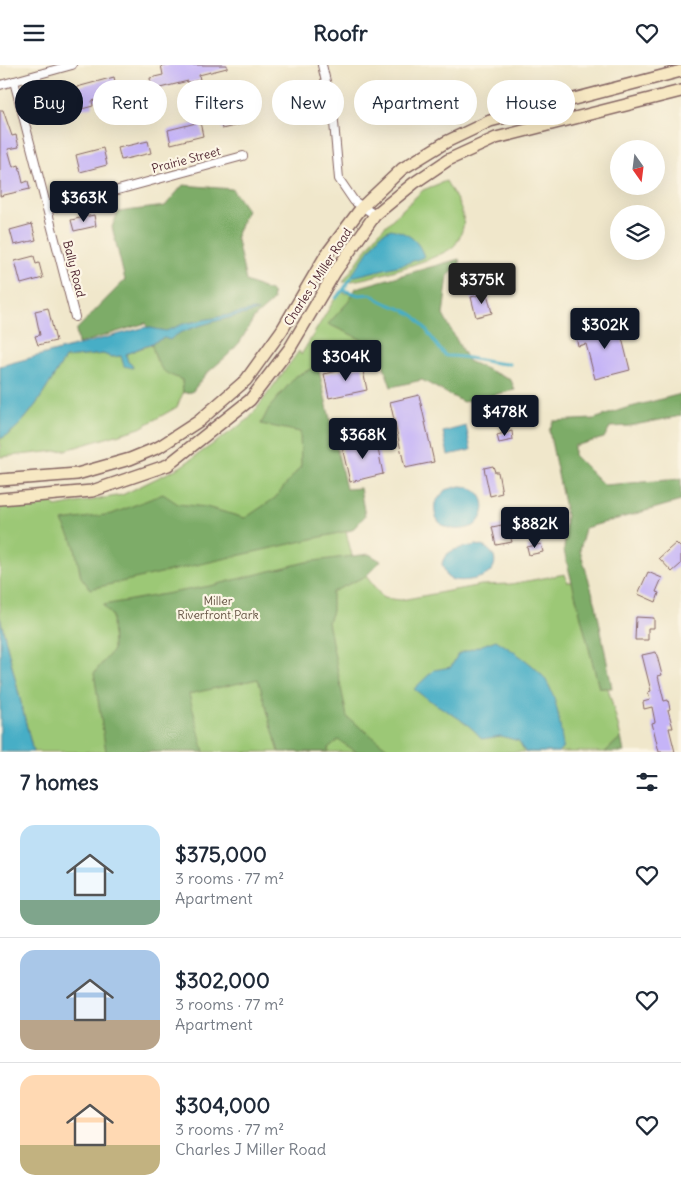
<!DOCTYPE html>
<meta charset="utf-8">
<style>
:root{--surface:#fff;--page:#f6f6f7;--text:#1f2937;--muted:#747a83;--line:#e0e1e3;--accent:#111827}
body{margin:0;font-family:Delius,sans-serif;background:var(--page);color:var(--text);height:100vh;display:flex;flex-direction:column;font-size:19px;white-space:nowrap}
*{box-sizing:border-box;margin:0}
p{font-size:16px;color:var(--muted)}
.icon{flex:none;width:28px;height:28px;fill:none;stroke:currentColor;stroke-width:2;stroke-linecap:round;stroke-linejoin:round}
.map{position:relative;height:687px;overflow:hidden}
.details{display:flex;flex-direction:column;background:var(--surface);flex:1}
.details>*{flex:none}
.top-card{position:absolute;left:15px;top:15px;width:651px;height:45px;display:flex;gap:10px}
.needle{width:32px;rotate:166deg}
.buttons{position:absolute;left:610px;top:75px;display:grid;gap:10px}
.buttons a{display:grid;place-items:center;width:55px;height:55px;border-radius:50%;background:var(--surface);box-shadow:0 5px 20px #0002;font-size:25px}
.price{position:absolute;translate:-50% -42px;padding:0 11px;border-radius:5px;background:var(--accent);color:#fff;font-size:16px;line-height:32px;filter:drop-shadow(0 1px 2px #0008)}
.price::after{content:'';position:absolute;left:50%;top:30px;width:15px;height:11px;margin-left:-8px;background:inherit;clip-path:polygon(0 0,100% 0,50% 100%)}
.price.on{background:#222;color:#fff}
ul{padding:0;list-style:none}
li{display:flex;align-items:center;gap:15px;height:125px;padding:0 20px}
li+li{border-top:1px solid var(--line)}
li span{display:grid;place-items:center;flex:none;width:140px;height:100px;border-radius:15px;color:#555}
li>.icon{margin-inline-start:auto}
span .icon{width:60px;height:60px;fill:#fffc;stroke-width:1}
li b{font-size:21px}
h2{display:flex;justify-content:space-between;align-items:center;height:60px;padding:0 20px;font-size:21px}
.chip{padding:0 18px;border-radius:22px;background:var(--surface);box-shadow:0 5px 20px #0002;font-size:18px;line-height:45px}
.chip.on{background:var(--accent);color:#fff}
header{display:flex;justify-content:space-between;align-items:center;height:65px;padding:0 20px;background:var(--surface);font-size:22px;font-weight:800}
.map>svg:first-child{display:block}
.green{fill:#9cc876;stroke:#737450}
.forest{fill:#7dac67;stroke:#646649}
.water{fill:#46aec6;stroke:#486678}
.lines{fill:none;stroke-linecap:round;stroke-linejoin:round}
.stream{stroke:#46aec6;stroke-width:3}
.building{fill:#c5b4f7}
.street-casing{stroke:#846563;stroke-width:10}
.secondary-casing{stroke:#846563;stroke-width:14}
.street{stroke:#fff;stroke-width:8}
.secondary{stroke:#f7e8c3;stroke-width:11}
.labels{text-anchor:middle;stroke-width:4.5;stroke-linejoin:round;paint-order:stroke}
.street-label{font-size:12px;fill:#4a1f2b;stroke:#fcf5e5}
.park-label{font-size:12px;fill:#635242;stroke:#fcf5e5}
</style>
<header><svg class="icon" aria-label="menu" viewBox="0 0 24 24"><path d="M4 6h16M4 12h16M4 18h16"/></svg>Roofr<svg class="icon" aria-label="heart" viewBox="0 0 24 24"><path d="M12 20l-8-8c-3-5 5-10 8-4 3-6 11-1 8 4z"/></svg></header>
<div class="map">
<svg width="681" height="687" viewBox="0 0 681 687">
<rect width="100%" height="100%" fill="#fcf5e5"/>
<filter id="ink" filterUnits="userSpaceOnUse"><feTurbulence type="fractalNoise" baseFrequency=".02" numOctaves="2"/><feDisplacementMap in="SourceGraphic" scale="10" xChannelSelector="R" yChannelSelector="G"/><feConvolveMatrix kernelMatrix="1 2 1 2 8 2 1 2 1" color-interpolation-filters="sRGB"/></filter>
<filter id="wash" filterUnits="userSpaceOnUse"><feTurbulence type="fractalNoise" baseFrequency=".0096" numOctaves="4" result="noise"/><feDisplacementMap in="SourceGraphic" scale="20" xChannelSelector="R" yChannelSelector="G"/><feGaussianBlur stdDeviation="1.12" result="paint"/><feColorMatrix in="noise" values="0 0 0 0 0 0 0 0 0 0 0 0 0 0 0 0 0 1.4 0 .05"/><feComposite in="paint" operator="in"/></filter>
<g filter="url(#wash)">
<rect width="100%" height="100%" fill="#f0e7cb"/>
<g class="green">
<path d="M446 116C453 129 466 146 463 162 462 167 457 179 453 182 437 195 363 216 343 217L378 168 423 125Z"/>
<polygon points="339,227 353,229 349,236 366,276 349,281 339,296 318,301 305,307 358,514 366,511 383,533 401,535 481,520 511,519 565,509 567,517 573,517 599,623 608,623 621,672 607,687 33,687 0,552 0,439 52,437 55,442 122,430 180,402 249,354 299,286 301,290"/>
<path d="M153 279C154 301 164 306 182 315L183 328 177 342 140 363 66 385 0 392V374C26 363 50 317 65 293L103 289 111 292 121 291 128 298 125 289Z"/>
</g>
<g class="forest">
<path d="M183 120 232 124 247 145 236 171 246 216 272 227 273 236 254 253 240 277 228 290 206 309 192 327 183 328 182 315C176 312 168 310 164 306 154 298 150 270 146 258L78 279 76 265 125 215 112 162 118 147 165 141Z"/>
<polygon points="459,194 460,199 448,211 443,250 468,296 511,315 515,325 463,337 422,315 391,322 382,296 372,288 339,296 349,280 365,276 328,259 349,236 356,223"/>
<polygon points="318,301 346,424 360,423 365,451 352,465 90,524 81,512 74,479 62,456 112,449 163,429 178,439 206,442 245,453 275,433 301,401 300,367 261,359 269,343 296,311"/>
<polygon points="681,329 681,351 629,361 610,362 604,373 574,381 574,390 604,420 681,414 681,436 585,463 580,485 596,540 612,623 599,623 564,486 566,448 549,366 553,356 594,354 623,344"/>
<polygon points="369,489 381,496 366,511 332,527 332,546 328,557 347,652 390,685 387,687 357,687 338,675 328,683 328,687 279,687 258,614 189,629 204,687 106,687 94,608 113,585 112,551 103,540 210,521 306,497"/>
<polygon points="621,672 624,687 605,687"/>
</g>
<g class="water">
<path d="M391 164C408 168 419 175 424 192L405 199 352 212 353 208 381 169Z"/>
<path d="M253 245 258 246C239 251 181 262 170 275L164 273 126 289 128 297 132 299 133 303 124 301 121 291 111 292 103 289 65 293C50 317 26 363 0 374V301L146 262 166 266 183 259Z"/>
<polygon points="466,361 471,385 448,390 443,367"/>
<path d="M460 421C484 421 492 446 474 461 455 469 431 463 435 438L445 425Z"/>
<path d="M476 480C491 481 502 496 489 508 480 515 456 519 447 512L442 499C445 483 463 483 476 480Z"/>
<polygon points="0,552 33,687 0,687"/>
<path d="M496 575C511 585 538 601 547 617 558 636 560 661 563 682L558 687H525L519 676 501 671 482 674C465 652 435 642 414 624L434 605 451 602 458 589Z"/>
</g>
<g class="lines">
<g class="stream">
<polyline points="343,225 352,212"/>
<path d="M336 233 343 225 359 230 371 229C384 241 400 241 413 250 423 256 435 281 446 291 468 290 488 299 510 299"/>
</g>
</g>
<g id="blocks">
<g class="building">
<polygon points="161,0 227,0 227,3 199,10 200,15 188,18 188,16 152,25 150,13 163,10"/>
<polygon points="114,12 118,29 92,36 93,41 78,45 75,36 81,35 77,22"/>
<polygon points="50,26 56,51 47,53 43,38 39,39 36,29"/>
<polygon points="73,40 76,51 66,54 63,43"/>
<polygon points="238,43 242,59 222,64 218,48"/>
<polygon points="0,45 3,45 12,71 16,70 19,82 8,84 13,102 19,100 23,118 28,116 30,124 0,131"/>
<polygon points="200,57 203,71 171,79 168,65"/>
<polygon points="148,76 151,88 121,95 118,83"/>
<polygon points="103,83 107,100 80,107 76,90"/>
<polygon points="94,150 96,161 74,166 71,155"/>
<polygon points="32,159 36,175 14,180 10,165"/>
<polygon points="34,191 36,199 39,198 43,213 21,219 15,196"/>
<polygon points="487,228 492,248 476,252 471,232"/>
<polygon points="48,243 56,276 38,280 35,271 40,270 35,246"/>
<polygon points="618,257 630,305 595,314 586,279 578,281 575,267"/>
<polygon points="362,301 367,325 329,333 324,309"/>
<polygon points="419,330 434,397 405,403 390,337"/>
<polygon points="512,366 513,375 499,378 497,370"/>
<polygon points="376,374 383,409 350,417 342,382"/>
<polygon points="493,401 495,407 498,407 502,428 490,431 484,403"/>
<polygon points="545,449 549,469 542,471 538,451"/>
<polygon points="507,459 512,477 496,480 492,462"/>
<polygon points="676,478 681,483 681,499 672,507 659,493"/>
<polygon points="541,479 543,487 529,490 527,482"/>
<polygon points="648,507 662,513 656,527 659,528 656,537 638,529"/>
<polygon points="636,552 654,553 654,563 648,563 648,575 635,575"/>
<polygon points="656,587 662,610 658,611 664,636 668,635 670,644 668,645 673,663 669,663 675,687 659,687 652,658 655,657 652,642 644,644 643,637 650,635 648,627 651,626 642,590"/>
</g>
</g>
</g>
<g filter="url(#ink)">
<use href="#blocks" fill-opacity="0" stroke="#846563" stroke-width="1"/>
<g class="lines">
<g class="street-casing">
<g id="street">
<polyline points="322,0 333,46 339,114 354,136 375,150"/>
<polyline points="14,16 75,252"/>
<polyline points="0,20 72,0"/>
<polyline points="48,144 243,91"/>
</g>
</g>
<g class="secondary-casing">
<g id="secondary">
<polyline points="0,415 77,409 130,394 159,382 199,356 246,315 282,265 326,190 362,142 402,104 446,77 490,56 681,6"/>
<polyline points="0,434 92,426 168,400 250,335 290,283 335,207 375,150 414,118 448,95 496,73 681,26"/>
</g>
</g>
<use href="#street" class="street"/>
<use href="#secondary" class="secondary"/>
</g>
</g>
<g class="labels">
<g class="street-label">
<text transform="translate(186 95) rotate(-15)" y="4">Prairie Street</text>
<text transform="translate(74 204) rotate(76)" y="4">Bally Road</text>
<text transform="translate(318 212) rotate(-57)" y="4">Charles J Miller Road</text>
</g>
<g class="park-label">
<text x="218" y="540">Miller<tspan x="218" dy="14">Riverfront Park</tspan></text>
</g>
</g>
</svg>
<div class="buttons">
<a><svg class="needle" viewBox="-14 -14 28 28"><path d="M0-13l5 13h-10z" fill="#e53935"/><path d="M0 13l5-13h-10z" fill="#747a83"/></svg></a>
<a><svg class="icon" aria-label="layers" viewBox="0 0 24 24"><path d="M12 4l9 5-9 5-9-5zM3 14l9 5 9-5"/></svg></a>
</div>
<b class="price" style="left:84px;top:158px">$363K</b>
<b class="price on" style="left:482px;top:240px">$375K</b>
<b class="price" style="left:605px;top:285px">$302K</b>
<b class="price" style="left:346px;top:317px">$304K</b>
<b class="price" style="left:505px;top:372px">$478K</b>
<b class="price" style="left:363px;top:395px">$368K</b>
<b class="price" style="left:535px;top:484px">$882K</b>
<div class="top-card">
<a class="chip on">Buy</a>
<a class="chip">Rent</a>
<a class="chip">Filters</a>
<a class="chip">New</a>
<a class="chip">Apartment</a>
<a class="chip">House</a>
</div>
</div>
<section class="details">
<h2>7 homes<svg class="icon" aria-label="filters" viewBox="0 0 24 24"><path d="M4 7h16M4 17h16"/><circle cx="9" cy="7" r="2"/><circle cx="15" cy="17" r="2"/></svg></h2>
<ul>
<li><span style="background:linear-gradient(#bfe0f5 75%,#7fa58c 0)"><svg class="icon" aria-label="home" viewBox="0 0 24 24"><path d="M3 11l9-7 9 7M6 9v11h12V9"/></svg></span><div><b>$375,000</b><p>3 rooms · 77 m²</p><p>Apartment</p></div><svg class="icon" aria-label="heart" viewBox="0 0 24 24"><path d="M12 20l-8-8c-3-5 5-10 8-4 3-6 11-1 8 4z"/></svg></li>
<li><span style="background:linear-gradient(#a9c7e8 70%,#b9a48a 0)"><svg class="icon" aria-label="home" viewBox="0 0 24 24"><path d="M3 11l9-7 9 7M6 9v11h12V9"/></svg></span><div><b>$302,000</b><p>3 rooms · 77 m²</p><p>Apartment</p></div><svg class="icon" aria-label="heart" viewBox="0 0 24 24"><path d="M12 20l-8-8c-3-5 5-10 8-4 3-6 11-1 8 4z"/></svg></li>
<li><span style="background:linear-gradient(#ffd9b3 70%,#c2b280 0)"><svg class="icon" aria-label="home" viewBox="0 0 24 24"><path d="M3 11l9-7 9 7M6 9v11h12V9"/></svg></span><div><b>$304,000</b><p>3 rooms · 77 m²</p><p>Charles J Miller Road</p></div><svg class="icon" aria-label="heart" viewBox="0 0 24 24"><path d="M12 20l-8-8c-3-5 5-10 8-4 3-6 11-1 8 4z"/></svg></li>
</ul>
</section>
